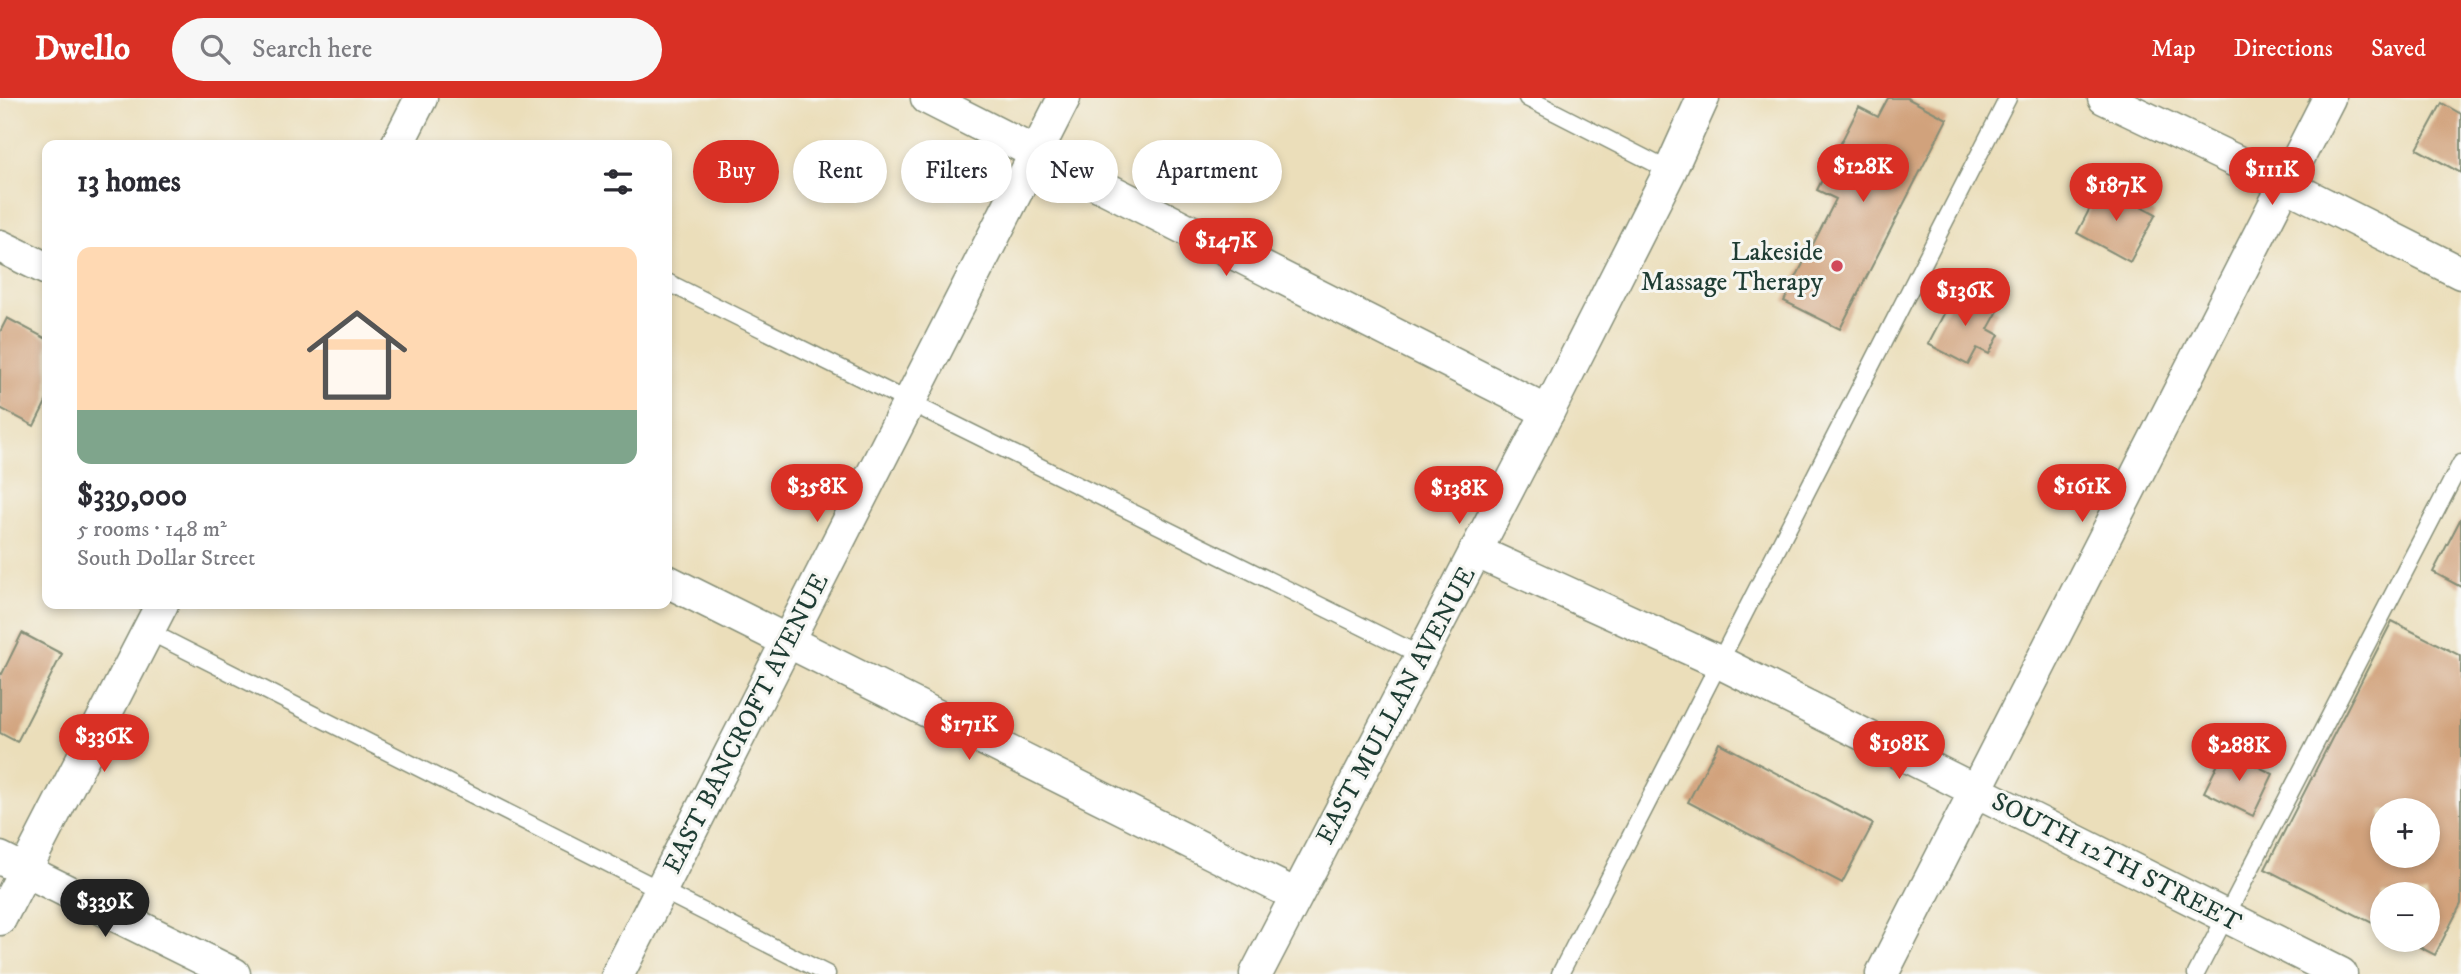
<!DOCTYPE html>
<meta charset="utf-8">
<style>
:root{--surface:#fff;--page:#f7f7f7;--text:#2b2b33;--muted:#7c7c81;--accent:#d93025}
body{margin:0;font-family:"IM FELL DW Pica",serif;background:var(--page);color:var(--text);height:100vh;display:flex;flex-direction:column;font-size:26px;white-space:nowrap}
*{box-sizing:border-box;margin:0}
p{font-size:23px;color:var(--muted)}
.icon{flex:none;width:38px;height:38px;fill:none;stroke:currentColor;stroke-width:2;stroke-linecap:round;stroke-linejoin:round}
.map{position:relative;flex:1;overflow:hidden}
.sheet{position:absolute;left:42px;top:42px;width:630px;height:469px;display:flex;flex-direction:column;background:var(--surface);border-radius:14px;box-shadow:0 4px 10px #0003}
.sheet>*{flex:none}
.hud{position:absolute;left:693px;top:42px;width:665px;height:63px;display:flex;gap:14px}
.controls{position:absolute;left:2370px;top:700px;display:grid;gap:14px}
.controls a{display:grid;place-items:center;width:70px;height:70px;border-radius:50%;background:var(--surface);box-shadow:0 4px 10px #0003;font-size:35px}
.price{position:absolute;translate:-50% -60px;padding:0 16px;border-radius:24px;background:var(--accent);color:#fff;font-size:23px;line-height:46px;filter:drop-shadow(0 2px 4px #0008)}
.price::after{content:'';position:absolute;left:50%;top:42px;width:21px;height:16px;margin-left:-10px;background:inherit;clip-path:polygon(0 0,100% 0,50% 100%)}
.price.on{background:#222;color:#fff}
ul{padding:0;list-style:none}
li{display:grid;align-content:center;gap:14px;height:371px;padding:0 35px}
li span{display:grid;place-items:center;height:217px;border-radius:14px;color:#555}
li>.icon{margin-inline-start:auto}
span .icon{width:126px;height:126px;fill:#fffc;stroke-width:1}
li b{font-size:30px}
h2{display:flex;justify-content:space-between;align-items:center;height:84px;padding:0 35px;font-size:30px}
.chip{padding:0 24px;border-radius:32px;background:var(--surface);box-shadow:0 4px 10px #0003;font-size:24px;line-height:63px}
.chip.on{background:var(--accent);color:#fff}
header{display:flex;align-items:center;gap:42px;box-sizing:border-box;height:98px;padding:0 35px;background:var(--accent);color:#fff}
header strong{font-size:33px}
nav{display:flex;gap:38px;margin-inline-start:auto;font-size:24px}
.search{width:490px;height:63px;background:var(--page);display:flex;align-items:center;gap:18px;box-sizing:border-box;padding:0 24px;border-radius:38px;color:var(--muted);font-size:26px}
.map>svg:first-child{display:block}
.building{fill:#d1a27b;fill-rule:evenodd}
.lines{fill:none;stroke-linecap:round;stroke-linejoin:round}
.lane-casing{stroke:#858e77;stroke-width:19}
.street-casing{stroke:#858e77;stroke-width:35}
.lane{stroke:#fff;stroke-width:16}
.street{stroke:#fff;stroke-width:32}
.poi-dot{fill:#d1495b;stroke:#f6f6f2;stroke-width:2.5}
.labels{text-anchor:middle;stroke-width:6;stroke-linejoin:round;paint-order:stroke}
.poi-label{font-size:26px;fill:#1f3d34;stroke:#f6f6f2;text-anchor:end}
.street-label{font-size:26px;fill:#1f3d34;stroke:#f6f6f2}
</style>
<header>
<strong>Dwello</strong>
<div class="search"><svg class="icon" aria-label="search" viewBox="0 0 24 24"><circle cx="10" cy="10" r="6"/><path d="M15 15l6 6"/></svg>Search here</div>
<nav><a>Map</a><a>Directions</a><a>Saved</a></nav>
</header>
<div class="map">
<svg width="2461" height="876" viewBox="0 0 2461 876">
<rect width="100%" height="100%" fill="#f6f6f2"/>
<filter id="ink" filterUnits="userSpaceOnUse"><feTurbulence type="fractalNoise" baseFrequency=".0143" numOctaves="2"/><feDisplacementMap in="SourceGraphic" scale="14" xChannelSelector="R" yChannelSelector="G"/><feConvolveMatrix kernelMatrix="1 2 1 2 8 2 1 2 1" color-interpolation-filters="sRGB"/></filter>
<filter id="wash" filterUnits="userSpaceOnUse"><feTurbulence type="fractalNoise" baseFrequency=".00686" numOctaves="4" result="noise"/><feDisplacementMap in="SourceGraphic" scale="28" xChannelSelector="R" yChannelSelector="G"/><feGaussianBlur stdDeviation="1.57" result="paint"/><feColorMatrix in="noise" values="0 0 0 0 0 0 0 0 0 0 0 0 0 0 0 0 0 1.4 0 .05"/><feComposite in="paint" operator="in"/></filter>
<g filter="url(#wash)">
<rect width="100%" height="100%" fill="#ebdeba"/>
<g id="blocks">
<g class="building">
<polygon points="1888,0 1907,0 1947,21 1840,231 1784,203 1836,101 1817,92 1859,9 1878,19"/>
<polygon points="2442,5 2461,16 2461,75 2417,51"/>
<polygon points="2102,87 2156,116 2130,164 2077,135"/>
<polygon points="1957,191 1998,213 1988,231 1999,237 1989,256 1977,250 1968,267 1928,246"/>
<polygon points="7,220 47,241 47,302 34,328 0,310 0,234"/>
<polygon points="2461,420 2461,489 2433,474"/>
<path d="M2392 523 2461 558V806L2435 857 2406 842H2427V796H2382V830L2265 771ZM2382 712H2427V758H2382Z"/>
<polygon points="22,535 62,556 17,644 0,635 0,575 2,576"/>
<polygon points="1719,645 1873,726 1842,785 1688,704"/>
<polygon points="2225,652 2273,676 2253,718 2204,694"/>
</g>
</g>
</g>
<g filter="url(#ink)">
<use href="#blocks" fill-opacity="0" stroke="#858e77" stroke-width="2"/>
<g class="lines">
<g class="lane-casing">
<g id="lane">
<polyline points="1527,0 1670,73"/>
<polyline points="667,184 1420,557"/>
<polyline points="148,533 827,876"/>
<polyline points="1560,876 2008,0"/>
<polyline points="2196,876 2461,365"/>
</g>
</g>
<g class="street-casing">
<g id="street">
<polyline points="927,0 1548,314"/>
<polyline points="2104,0 2284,86 2461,175"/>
<polyline points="397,47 421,0"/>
<polyline points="0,148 47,171"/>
<polyline points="1475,453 1719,564 2341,876"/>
<polyline points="667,483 1296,797"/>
<polyline points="0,760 234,876"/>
<polyline points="0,821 162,506"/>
<polyline points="618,876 1064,0"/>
<polyline points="1256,876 1548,314 1670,73 1703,0"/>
<polyline points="1882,876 2329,0"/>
</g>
</g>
<use href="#lane" class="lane"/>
<use href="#street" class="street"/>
</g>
</g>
<circle class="poi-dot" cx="1837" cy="168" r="7"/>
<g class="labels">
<g class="poi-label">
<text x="1823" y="162">Lakeside<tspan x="1823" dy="30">Massage Therapy</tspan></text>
</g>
<g class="street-label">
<text transform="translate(1395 607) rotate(-62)" y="9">EAST MULLAN AVENUE</text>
<text transform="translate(745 625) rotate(-63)" y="9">EAST BANCROFT AVENUE</text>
<text transform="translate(2117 763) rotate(27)" y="9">SOUTH 12TH STREET</text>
</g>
</g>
</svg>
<div class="controls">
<a>+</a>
<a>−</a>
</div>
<b class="price" style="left:1863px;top:106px">$128K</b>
<b class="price" style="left:2272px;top:109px">$111K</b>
<b class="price" style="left:2116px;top:125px">$187K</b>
<b class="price" style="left:1226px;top:180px">$147K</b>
<b class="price" style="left:1965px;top:230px">$136K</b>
<b class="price" style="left:817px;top:426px">$358K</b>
<b class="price" style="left:2082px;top:426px">$161K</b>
<b class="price" style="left:1459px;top:428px">$138K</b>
<b class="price" style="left:969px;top:664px">$171K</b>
<b class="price" style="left:104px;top:676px">$336K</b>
<b class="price" style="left:1899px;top:683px">$198K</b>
<b class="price" style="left:2239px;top:685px">$288K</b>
<b class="price on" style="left:105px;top:841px">$339K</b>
<div class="hud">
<a class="chip on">Buy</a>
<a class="chip">Rent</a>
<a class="chip">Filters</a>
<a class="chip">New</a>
<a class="chip">Apartment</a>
</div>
<section class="sheet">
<h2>13 homes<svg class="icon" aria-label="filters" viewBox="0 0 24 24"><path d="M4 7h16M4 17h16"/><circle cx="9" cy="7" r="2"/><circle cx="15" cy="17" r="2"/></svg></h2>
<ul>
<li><span style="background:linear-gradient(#ffd9b3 75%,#7fa58c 0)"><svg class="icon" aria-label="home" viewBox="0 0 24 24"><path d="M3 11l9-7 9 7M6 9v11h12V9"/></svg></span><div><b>$339,000</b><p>5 rooms · 148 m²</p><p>South Dollar Street</p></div></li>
</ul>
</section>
</div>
